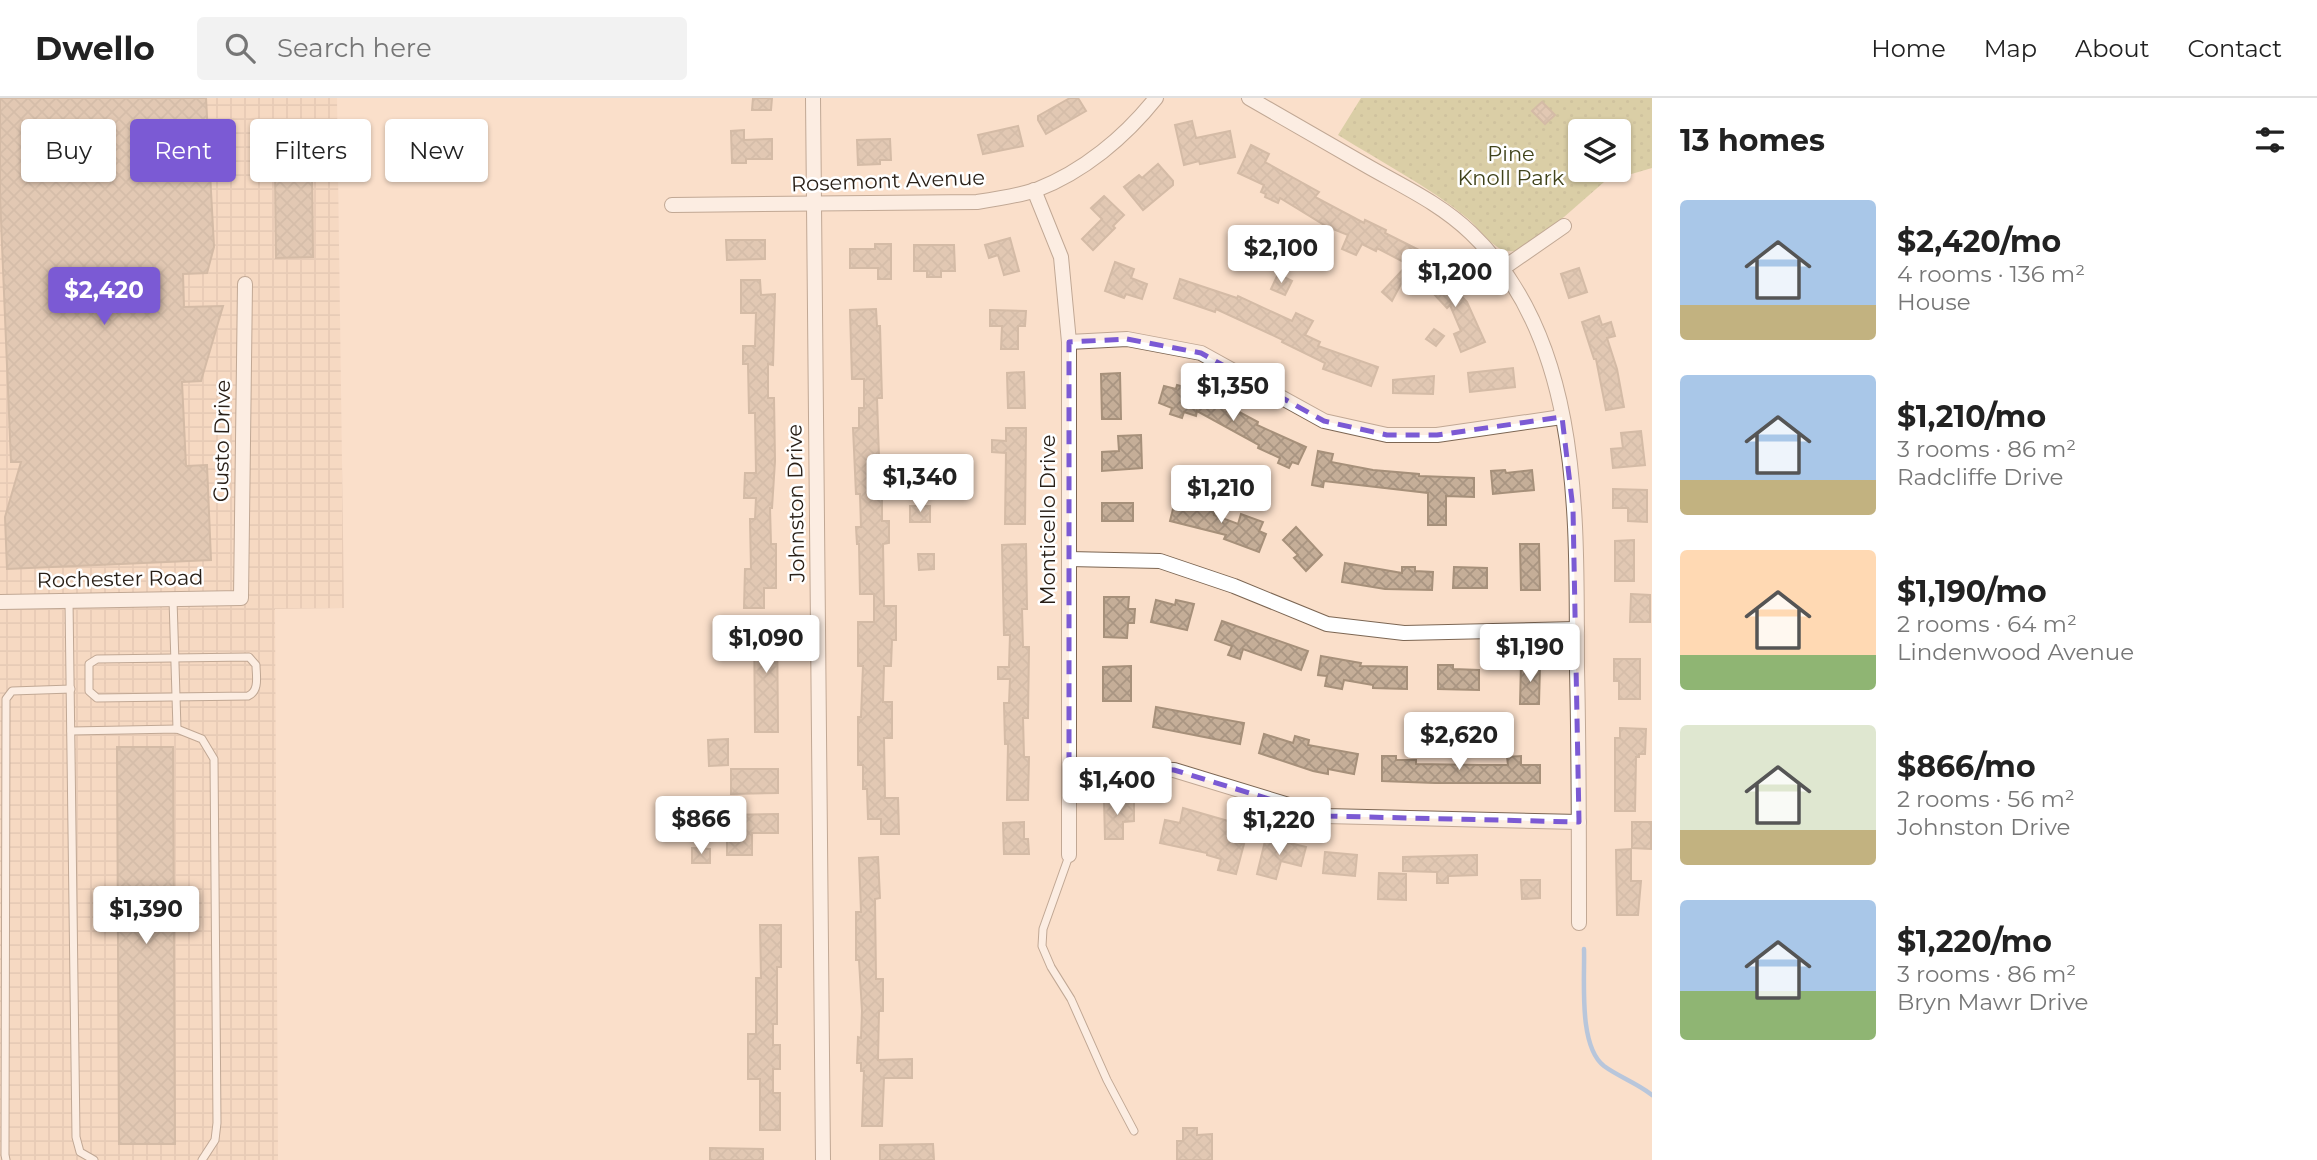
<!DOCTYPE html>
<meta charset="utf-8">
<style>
:root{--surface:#fff;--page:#f2f2f2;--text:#222;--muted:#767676;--line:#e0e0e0;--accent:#7b5ad4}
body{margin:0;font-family:Montserrat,sans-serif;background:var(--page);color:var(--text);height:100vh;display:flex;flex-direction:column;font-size:26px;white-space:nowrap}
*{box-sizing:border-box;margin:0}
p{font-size:23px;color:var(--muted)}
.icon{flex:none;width:38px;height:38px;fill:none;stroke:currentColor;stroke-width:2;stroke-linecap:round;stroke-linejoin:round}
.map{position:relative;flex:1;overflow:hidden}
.side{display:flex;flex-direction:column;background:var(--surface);width:665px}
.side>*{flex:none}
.guide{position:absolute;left:21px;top:21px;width:665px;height:63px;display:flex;gap:14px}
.fabs{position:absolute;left:1568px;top:21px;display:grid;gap:14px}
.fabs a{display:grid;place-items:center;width:63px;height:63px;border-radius:7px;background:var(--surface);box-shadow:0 2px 5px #0004;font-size:35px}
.price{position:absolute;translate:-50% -60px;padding:0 16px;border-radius:7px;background:#fff;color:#222;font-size:23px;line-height:46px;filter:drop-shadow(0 2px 4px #0008)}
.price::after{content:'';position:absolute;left:50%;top:42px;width:21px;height:16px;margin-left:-10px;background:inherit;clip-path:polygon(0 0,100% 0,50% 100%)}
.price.on{background:var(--accent);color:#fff}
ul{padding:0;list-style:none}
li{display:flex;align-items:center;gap:21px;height:175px;padding:0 28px}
li span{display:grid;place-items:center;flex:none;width:196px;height:140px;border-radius:7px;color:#555}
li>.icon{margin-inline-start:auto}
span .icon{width:84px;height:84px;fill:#fffc;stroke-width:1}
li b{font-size:30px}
h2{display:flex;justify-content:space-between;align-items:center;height:84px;padding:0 28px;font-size:30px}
.tag{padding:0 24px;border-radius:7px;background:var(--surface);box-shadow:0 2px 5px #0004;font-size:24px;line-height:63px}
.tag.on{background:var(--accent);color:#fff}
header{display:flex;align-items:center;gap:42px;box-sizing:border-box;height:98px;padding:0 35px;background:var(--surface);border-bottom:2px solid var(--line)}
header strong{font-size:33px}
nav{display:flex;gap:38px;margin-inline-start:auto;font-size:24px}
.search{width:490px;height:63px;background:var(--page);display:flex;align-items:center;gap:18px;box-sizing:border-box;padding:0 24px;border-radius:7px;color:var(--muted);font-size:26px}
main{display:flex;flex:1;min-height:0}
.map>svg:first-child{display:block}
.industrial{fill:url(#industrial-grid)}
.park{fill:url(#park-dots);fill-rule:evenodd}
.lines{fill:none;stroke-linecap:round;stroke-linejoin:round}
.stream{stroke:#69a9ef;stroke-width:4.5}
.building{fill:url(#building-cross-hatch);stroke:#a6907a;stroke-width:2}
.service-casing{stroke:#7c6653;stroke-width:9}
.minor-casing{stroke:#7c6653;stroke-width:16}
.service{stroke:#fff;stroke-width:7}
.minor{stroke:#fff;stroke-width:14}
.marked{fill:none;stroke:#7b5ad4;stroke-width:5;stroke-dasharray:14 9;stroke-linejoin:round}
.labels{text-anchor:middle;stroke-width:5;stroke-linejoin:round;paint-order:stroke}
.park-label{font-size:21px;fill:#40431b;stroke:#fff}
.street-label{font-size:21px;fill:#292018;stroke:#fff}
</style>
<header>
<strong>Dwello</strong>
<div class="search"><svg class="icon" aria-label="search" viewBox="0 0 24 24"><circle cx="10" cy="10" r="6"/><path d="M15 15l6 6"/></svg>Search here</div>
<nav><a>Home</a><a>Map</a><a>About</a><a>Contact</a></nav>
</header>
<main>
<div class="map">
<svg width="1652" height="1062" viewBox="0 0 1652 1062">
<defs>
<pattern id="industrial-grid" width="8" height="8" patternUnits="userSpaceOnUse" patternTransform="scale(1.75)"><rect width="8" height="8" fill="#f2d2b9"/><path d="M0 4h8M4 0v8" fill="none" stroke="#d0b49e"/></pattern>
<pattern id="park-dots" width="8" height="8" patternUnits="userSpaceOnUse" patternTransform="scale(1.75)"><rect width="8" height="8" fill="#b4bb7a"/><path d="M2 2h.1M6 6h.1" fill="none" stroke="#9ba069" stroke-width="1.8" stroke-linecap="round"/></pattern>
<pattern id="building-cross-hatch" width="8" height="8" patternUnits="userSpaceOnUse" patternTransform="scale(1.75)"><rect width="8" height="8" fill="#c5ae98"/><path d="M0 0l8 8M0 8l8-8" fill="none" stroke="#a99582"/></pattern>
</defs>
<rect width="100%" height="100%" fill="#fadfca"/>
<polygon class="industrial" points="0,0 337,0 344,510 275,511 278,1062 0,1062"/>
<path class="park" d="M1361 0H1652V70L1604 84 1564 119 1515 153C1494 156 1482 132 1467 120 1428 88 1381 64 1338 37ZM1580 33H1619V72H1580Z"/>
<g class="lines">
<path class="stream" d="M1584 851C1585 881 1578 948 1604 968 1619 979 1637 985 1652 997"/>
</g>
<g class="building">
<polygon points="0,0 206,0 214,149 207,175 183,176 184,209 223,208 201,283 182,284 186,368 207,367 211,462 7,471 5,419 21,364 11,364 0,98"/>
<polygon points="753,0 772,0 771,12 752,12"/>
<polygon points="1070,0 1078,0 1086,13 1046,36 1038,22 1038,18"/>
<polygon points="1542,4 1555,17 1545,26 1532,13"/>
<polygon points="1192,23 1196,40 1230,33 1235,59 1200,66 1199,63 1184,67 1175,27"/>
<polygon points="1018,28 1023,48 983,56 978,37"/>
<polygon points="744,32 744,42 772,41 772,61 746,61 746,65 732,65 731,33"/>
<polygon points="890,41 891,62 880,62 880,66 858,67 857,42"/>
<polygon points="1251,47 1269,56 1265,64 1319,94 1315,99 1364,125 1365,122 1386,132 1385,135 1419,152 1411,168 1377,150 1376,153 1362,146 1356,157 1342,151 1348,137 1326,128 1280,100 1278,105 1265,99 1266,96 1261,94 1264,87 1238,75"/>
<polygon points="297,49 299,74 312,74 313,159 276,160 275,74 280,74 279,50"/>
<polygon points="1158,66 1173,83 1173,87 1143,112 1124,89 1139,77 1142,80"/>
<polygon points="1104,98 1124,117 1113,128 1115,130 1093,152 1082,141 1102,121 1091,110"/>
<polygon points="1010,140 1019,173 1004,177 998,157 989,160 985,147"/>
<polygon points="726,142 765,142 765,161 727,162"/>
<polygon points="875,146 891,146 891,181 878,181 878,170 850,170 850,151 875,151"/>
<polygon points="914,147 954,147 955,173 941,173 941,179 927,179 927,173 914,173"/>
<polygon points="1115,164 1134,171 1131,180 1147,186 1142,201 1126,196 1124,200 1105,193"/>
<polygon points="1407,167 1410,169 1392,203 1382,194"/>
<polygon points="1433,167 1467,204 1485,244 1461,254 1454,236 1461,233 1450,207 1447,210 1419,180"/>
<polygon points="1579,170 1587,194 1569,200 1561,176"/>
<polygon points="1278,176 1292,183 1285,197 1271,191"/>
<polygon points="1180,181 1237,200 1238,198 1292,223 1296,215 1313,223 1305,237 1320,244 1318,248 1378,269 1371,288 1323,271 1325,265 1282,244 1283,242 1216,211 1215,214 1174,200"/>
<polygon points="741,182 760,182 761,197 775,196 773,267 768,266 768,300 774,300 775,363 772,410 770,410 771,446 776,446 776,490 764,490 764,510 744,510 745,471 751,471 750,421 755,421 756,400 744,400 745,375 756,375 755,315 749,315 748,266 743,266 743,248 755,248 756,215 741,215"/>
<polygon points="876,211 877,228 880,228 881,265 882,300 877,300 879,359 882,359 882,423 889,423 889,445 883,446 884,508 896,508 896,542 892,542 891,568 884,568 883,604 892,604 892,640 884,640 885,700 898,700 899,736 881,736 881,721 868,721 867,691 863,691 863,667 858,667 858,619 861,619 863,568 858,568 858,524 874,524 874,496 860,496 859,446 857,446 856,429 861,429 860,396 856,396 853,330 859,330 859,310 864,310 864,281 852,281 850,212"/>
<polygon points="990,212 1026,213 1025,228 1018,228 1018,251 1001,251 1002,228 990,228"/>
<polygon points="1599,218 1602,227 1611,224 1615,238 1607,240 1617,271 1624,309 1606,312 1596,261 1594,261 1582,224"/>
<polygon points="1434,231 1444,238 1436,248 1426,241"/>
<polygon points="1513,270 1515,289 1470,294 1468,275"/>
<polygon points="1024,274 1025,310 1008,310 1007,275"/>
<polygon points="1120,275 1121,321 1102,321 1101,276"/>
<polygon points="1434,278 1433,296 1393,295 1393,282"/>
<polygon points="1177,287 1191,291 1189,296 1218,305 1219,303 1258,324 1257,327 1306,349 1298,366 1292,364 1289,370 1278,365 1280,360 1258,350 1259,347 1197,313 1196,318 1184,314 1182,320 1170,316 1172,310 1159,305 1164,288 1176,291"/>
<polygon points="1006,330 1026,330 1025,426 1005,426 1006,355 992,354 992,342 1006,343"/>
<polygon points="1641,333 1645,367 1613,370 1611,351 1623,350 1621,335"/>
<polygon points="1141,337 1142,370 1102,373 1102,354 1119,353 1118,338"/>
<polygon points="1318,353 1333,356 1331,364 1373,372 1419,376 1419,378 1474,380 1474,399 1446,398 1446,427 1428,427 1428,395 1324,383 1323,389 1312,387"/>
<polygon points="1505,372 1506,375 1532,372 1534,392 1493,396 1491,373"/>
<polygon points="1613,391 1647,392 1647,424 1628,423 1628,410 1613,410"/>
<polygon points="1175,403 1215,413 1214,417 1238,426 1241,416 1263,424 1259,433 1266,436 1259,454 1224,441 1226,437 1170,423"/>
<rect x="1102" y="405" width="31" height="18"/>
<rect x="910" y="408" width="20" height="16"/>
<polygon points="1296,429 1322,457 1306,473 1294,460 1298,457 1283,442"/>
<polygon points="1634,442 1634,483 1615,483 1615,443"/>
<polygon points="1026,446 1027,511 1022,511 1023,549 1029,549 1028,620 1023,620 1024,659 1029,659 1028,702 1007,702 1008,646 1005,646 1004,605 1009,605 1010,581 998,581 998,569 1009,569 1010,537 1004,537 1002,447"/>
<polygon points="1520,446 1539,446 1540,492 1521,492"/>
<polygon points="918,456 934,456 934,471 919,472"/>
<polygon points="1345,465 1402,475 1402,469 1415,469 1415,473 1433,474 1432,492 1385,491 1342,484"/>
<polygon points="1454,469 1487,470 1487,490 1453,490"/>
<polygon points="1631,496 1650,497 1650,524 1630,524"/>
<polygon points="1104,499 1129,499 1128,511 1135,511 1134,525 1128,525 1127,540 1104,539"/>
<polygon points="1156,502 1175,507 1176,502 1194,506 1187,532 1151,524"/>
<polygon points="754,520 777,520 778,634 755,634"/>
<polygon points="1222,523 1308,553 1301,572 1243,551 1240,561 1228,557 1232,548 1215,542"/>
<polygon points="1321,558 1361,565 1360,568 1407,569 1407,591 1373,590 1373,587 1344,582 1342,591 1325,588 1327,578 1318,577"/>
<polygon points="1614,561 1640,561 1640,601 1619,601 1619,583 1614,583"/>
<polygon points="1521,566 1540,567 1539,606 1520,606"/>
<polygon points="1438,567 1453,567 1453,571 1479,572 1479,592 1438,591"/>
<polygon points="1131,568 1131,603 1103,603 1103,569"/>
<polygon points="1156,609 1244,625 1240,646 1153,629"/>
<polygon points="1620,630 1646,631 1645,656 1639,656 1639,659 1636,659 1635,713 1615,713 1615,640 1620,640"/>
<polygon points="1264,636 1293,645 1295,638 1309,642 1308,647 1358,656 1354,676 1328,671 1328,676 1313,673 1259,655"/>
<polygon points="728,641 728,667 709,668 708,642"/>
<polygon points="117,649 173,649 175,1046 119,1046"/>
<polygon points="1382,658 1396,658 1396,662 1416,662 1416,666 1480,667 1508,667 1507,659 1521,658 1521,667 1540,667 1540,685 1435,685 1382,683"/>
<polygon points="731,671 778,671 778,695 731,696"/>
<polygon points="1134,701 1134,723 1123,724 1123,741 1105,741 1104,702"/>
<polygon points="1183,710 1235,725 1230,742 1244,746 1236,776 1218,772 1221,761 1207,757 1207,755 1160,745 1165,722 1180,725"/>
<polygon points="778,716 778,735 752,735 752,757 727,757 727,717"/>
<polygon points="1024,724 1024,741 1028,741 1029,756 1004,756 1003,725"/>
<polygon points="1632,724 1651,724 1651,751 1632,750"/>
<polygon points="1266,739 1306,749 1301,768 1281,763 1276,781 1257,776"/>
<polygon points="692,750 710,751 710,765 692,765"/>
<polygon points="1631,751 1631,783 1641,783 1638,817 1617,817 1616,752"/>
<polygon points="1325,754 1357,757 1355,778 1323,775"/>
<polygon points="1477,757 1477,777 1448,778 1448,785 1437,785 1437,774 1403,773 1403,759"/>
<polygon points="878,759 880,800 875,801 876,881 883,881 883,913 879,913 878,962 912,961 912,980 884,980 882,1028 862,1028 864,973 861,973 861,965 857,965 858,939 861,940 862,913 859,862 856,862 856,814 861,814 859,760"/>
<polygon points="1379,775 1406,776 1406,802 1378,801"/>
<polygon points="1521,782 1540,782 1540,800 1522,801"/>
<polygon points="760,827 781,827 781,869 777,869 777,926 773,926 773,947 780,947 780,971 773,971 773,995 780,995 780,1032 760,1032 760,981 748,981 748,936 756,936 756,880 761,880"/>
<polygon points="1183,1030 1197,1030 1197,1037 1212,1036 1212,1062 1177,1062 1177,1043 1183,1043"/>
<polygon points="933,1046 934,1062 880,1062 880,1047"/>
<polygon points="710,1050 763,1051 763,1062 710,1062"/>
</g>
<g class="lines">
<g class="service-casing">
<g id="service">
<polyline points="173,501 177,631"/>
<polyline points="69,503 76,1039 80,1054 94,1062"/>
<path d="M249 559 256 567C256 577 260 593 248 598L97 600 89 593V566L97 561Z"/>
<polyline points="71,633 177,631 202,641 214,661 217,1025 215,1042 202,1062"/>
<polyline points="1069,758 1043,831 1042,848 1051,869 1071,901 1107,982 1134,1033"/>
<polyline points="6,1062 5,1057 6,601 12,593 71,591"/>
</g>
</g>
<g class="minor-casing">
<g id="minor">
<polyline points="813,0 823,1062"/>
<path d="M1249 0C1289 23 1329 46 1369 69 1404 89 1441 106 1471 135 1585 244 1576 425 1577 571 1579 655 1579 740 1579 825"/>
<polyline points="1034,92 1061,159 1069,244 1069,757"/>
<path d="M672 107 977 104C997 101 1017 98 1036 92 1083 74 1125 39 1156 0"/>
<polyline points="1502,171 1564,128"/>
<polyline points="1069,244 1127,241 1201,255 1324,323 1387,337 1437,337 1562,319"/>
<polyline points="1069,461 1160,463 1234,488 1327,526 1404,535 1577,531"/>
<polyline points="0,504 241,500 245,186"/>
<polyline points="1069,669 1174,672 1325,718 1579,724"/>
</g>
</g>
<use href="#service" class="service"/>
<use href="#minor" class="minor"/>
</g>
<path d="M0 0H1652V1062H0ZM1127 241 1201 255 1324 323 1387 337H1437L1562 319 1573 411 1579 724 1325 718 1174 672 1069 669V244Z" fill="#fadfca" fill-opacity=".55" fill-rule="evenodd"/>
<path class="marked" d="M1127 241 1201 255 1324 323 1387 337H1437L1562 319 1573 411 1579 724 1325 718 1174 672 1069 669V244Z"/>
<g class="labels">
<g class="park-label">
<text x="1511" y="63">Pine<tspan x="1511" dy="24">Knoll Park</tspan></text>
</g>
<g class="street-label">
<text transform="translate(888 83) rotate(-2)" y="7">Rosemont Avenue</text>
<text transform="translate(222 343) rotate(-89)" y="7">Gusto Drive</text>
<text transform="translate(796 405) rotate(-91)" y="7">Johnston Drive</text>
<text transform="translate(1048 422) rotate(-90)" y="7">Monticello Drive</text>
<text transform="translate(120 481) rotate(-1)" y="7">Rochester Road</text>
</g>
</g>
</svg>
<div class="fabs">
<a><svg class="icon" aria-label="layers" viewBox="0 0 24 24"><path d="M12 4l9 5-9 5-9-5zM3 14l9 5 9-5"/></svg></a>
</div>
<b class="price" style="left:1281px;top:187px">$2,100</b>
<b class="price" style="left:1455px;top:211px">$1,200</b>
<b class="price on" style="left:104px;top:229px">$2,420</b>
<b class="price" style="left:1233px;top:325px">$1,350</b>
<b class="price" style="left:920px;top:416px">$1,340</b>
<b class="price" style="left:1221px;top:427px">$1,210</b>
<b class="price" style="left:766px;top:577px">$1,090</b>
<b class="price" style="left:1530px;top:586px">$1,190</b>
<b class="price" style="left:1459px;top:674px">$2,620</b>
<b class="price" style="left:1117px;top:719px">$1,400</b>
<b class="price" style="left:701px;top:758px">$866</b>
<b class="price" style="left:1279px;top:759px">$1,220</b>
<b class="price" style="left:146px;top:848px">$1,390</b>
<div class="guide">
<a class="tag">Buy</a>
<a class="tag on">Rent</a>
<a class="tag">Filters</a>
<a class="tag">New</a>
</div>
</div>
<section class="side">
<h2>13 homes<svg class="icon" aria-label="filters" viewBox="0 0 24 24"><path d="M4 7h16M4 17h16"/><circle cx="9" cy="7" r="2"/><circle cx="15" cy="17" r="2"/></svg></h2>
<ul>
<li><span style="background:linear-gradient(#a9c7e8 75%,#c2b280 0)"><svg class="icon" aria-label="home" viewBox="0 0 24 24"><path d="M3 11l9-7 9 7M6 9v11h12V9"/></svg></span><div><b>$2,420/mo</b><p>4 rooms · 136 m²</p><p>House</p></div></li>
<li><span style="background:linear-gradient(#a9c7e8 75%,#c2b280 0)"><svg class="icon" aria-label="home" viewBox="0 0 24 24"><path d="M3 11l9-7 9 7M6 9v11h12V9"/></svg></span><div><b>$1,210/mo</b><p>3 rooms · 86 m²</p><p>Radcliffe Drive</p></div></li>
<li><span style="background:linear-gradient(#ffd9b3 75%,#8fb573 0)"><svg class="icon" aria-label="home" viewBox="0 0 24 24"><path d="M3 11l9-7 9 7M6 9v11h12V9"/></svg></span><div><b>$1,190/mo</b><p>2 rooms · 64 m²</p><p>Lindenwood Avenue</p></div></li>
<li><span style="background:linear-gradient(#dfe7d0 75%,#c2b280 0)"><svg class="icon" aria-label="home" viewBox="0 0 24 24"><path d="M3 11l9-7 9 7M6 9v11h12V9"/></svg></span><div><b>$866/mo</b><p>2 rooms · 56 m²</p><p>Johnston Drive</p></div></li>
<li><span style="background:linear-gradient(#a9c7e8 65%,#8fb573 0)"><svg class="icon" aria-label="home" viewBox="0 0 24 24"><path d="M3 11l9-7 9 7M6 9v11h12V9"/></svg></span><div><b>$1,220/mo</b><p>3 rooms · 86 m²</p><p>Bryn Mawr Drive</p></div></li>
</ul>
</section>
</main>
